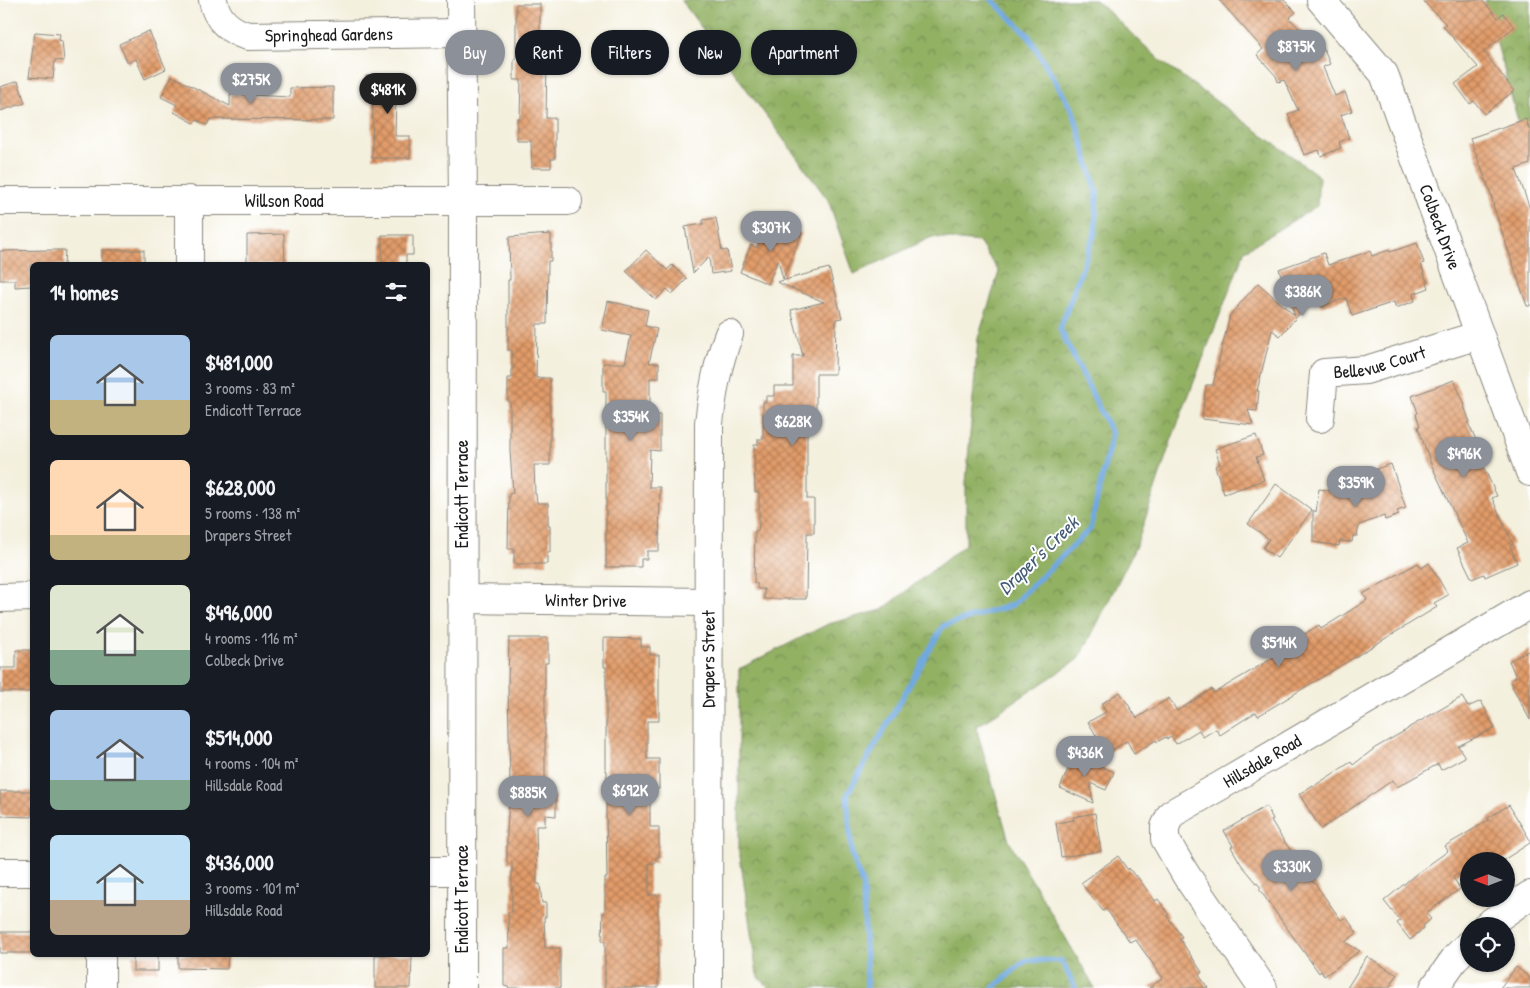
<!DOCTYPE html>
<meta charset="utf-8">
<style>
:root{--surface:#171b24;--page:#242831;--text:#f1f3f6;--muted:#9ea1a6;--accent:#8c9099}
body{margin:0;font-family:"Patrick Hand",sans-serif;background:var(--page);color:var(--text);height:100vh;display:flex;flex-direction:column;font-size:19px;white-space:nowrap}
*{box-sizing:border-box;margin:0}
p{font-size:16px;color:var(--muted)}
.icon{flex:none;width:28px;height:28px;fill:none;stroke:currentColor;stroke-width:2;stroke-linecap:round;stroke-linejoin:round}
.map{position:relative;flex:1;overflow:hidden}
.sheet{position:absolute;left:30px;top:262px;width:400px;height:695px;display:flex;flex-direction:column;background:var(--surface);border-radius:8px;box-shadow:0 1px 4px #0004}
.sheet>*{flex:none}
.guide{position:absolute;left:445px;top:30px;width:475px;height:45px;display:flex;gap:10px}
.needle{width:32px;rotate:270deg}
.buttons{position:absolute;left:1460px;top:852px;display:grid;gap:10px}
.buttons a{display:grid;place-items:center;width:55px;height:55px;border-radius:50%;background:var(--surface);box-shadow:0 1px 4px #0004;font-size:25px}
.price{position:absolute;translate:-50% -42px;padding:0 11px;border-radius:18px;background:var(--accent);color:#fff;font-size:16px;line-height:32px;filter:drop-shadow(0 1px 2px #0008)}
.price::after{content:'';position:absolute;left:50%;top:30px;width:15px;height:11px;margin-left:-8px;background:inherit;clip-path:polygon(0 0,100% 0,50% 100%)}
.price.on{background:#222;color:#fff}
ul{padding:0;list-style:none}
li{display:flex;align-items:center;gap:15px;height:125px;padding:0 20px}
li span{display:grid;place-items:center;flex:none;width:140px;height:100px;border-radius:8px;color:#555}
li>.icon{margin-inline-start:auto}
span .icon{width:60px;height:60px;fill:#fffc;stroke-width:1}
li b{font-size:21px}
h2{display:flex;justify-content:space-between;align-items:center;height:60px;padding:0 20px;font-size:21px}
.tag{padding:0 18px;border-radius:22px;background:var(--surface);box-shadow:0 1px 4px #0004;font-size:18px;line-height:45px}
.tag.on{background:var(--accent);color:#fff}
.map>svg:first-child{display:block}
.forest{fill:url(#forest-crowns);stroke:#576640}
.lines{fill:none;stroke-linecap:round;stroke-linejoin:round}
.stream{stroke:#71a9e0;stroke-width:5.5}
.building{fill:url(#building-cross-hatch)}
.minor-casing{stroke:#88867d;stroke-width:30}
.minor{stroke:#fff;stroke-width:28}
.labels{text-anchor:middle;stroke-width:4;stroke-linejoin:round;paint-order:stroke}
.street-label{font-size:18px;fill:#1c1c1c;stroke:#fff}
.water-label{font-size:19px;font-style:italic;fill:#425b74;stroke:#fff}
</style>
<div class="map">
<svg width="1530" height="988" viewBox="0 0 1530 988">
<defs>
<pattern id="forest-crowns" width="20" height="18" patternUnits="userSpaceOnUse" patternTransform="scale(1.25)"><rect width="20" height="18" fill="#92b164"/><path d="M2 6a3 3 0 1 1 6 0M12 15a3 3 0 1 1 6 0" fill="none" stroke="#768f52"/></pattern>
<pattern id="building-cross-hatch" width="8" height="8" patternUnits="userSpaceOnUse" patternTransform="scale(1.25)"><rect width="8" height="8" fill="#e19b69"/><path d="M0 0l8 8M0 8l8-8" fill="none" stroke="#b67e56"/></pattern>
</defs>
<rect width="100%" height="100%" fill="#fff"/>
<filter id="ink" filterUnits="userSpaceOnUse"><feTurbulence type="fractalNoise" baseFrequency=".02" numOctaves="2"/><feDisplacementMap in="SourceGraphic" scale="10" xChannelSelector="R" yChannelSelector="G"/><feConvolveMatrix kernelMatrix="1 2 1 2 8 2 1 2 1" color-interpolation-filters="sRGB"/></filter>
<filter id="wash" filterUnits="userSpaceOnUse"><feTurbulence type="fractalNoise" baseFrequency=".0096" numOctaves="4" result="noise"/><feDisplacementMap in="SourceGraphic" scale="20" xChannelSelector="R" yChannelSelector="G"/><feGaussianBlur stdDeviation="1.12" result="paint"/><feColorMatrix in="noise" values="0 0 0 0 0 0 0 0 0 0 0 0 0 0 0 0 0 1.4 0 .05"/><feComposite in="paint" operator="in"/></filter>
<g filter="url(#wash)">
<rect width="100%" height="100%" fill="#f4f0de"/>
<g class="forest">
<polygon points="681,0 1096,0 1161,61 1319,176 1317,206 1245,250 1171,441 1137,544 1080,658 976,727 1009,841 1095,988 769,988 757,975 739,849 739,669 828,624 882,610 966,544 966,483 978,338 999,272 979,242 932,237 854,274 828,200"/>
<polygon points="1485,0 1530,0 1530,165"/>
</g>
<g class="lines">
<g class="stream">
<polyline points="867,988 863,886 852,855 847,795 943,626 1012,605 1090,529 1112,434 1060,329 1095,232 1097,193 1073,111 1028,35 992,0"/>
<polyline points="993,988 1026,960 1062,961 1075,988"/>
</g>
</g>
<g id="blocks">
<g class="building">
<polygon points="1219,0 1284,0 1296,12 1289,18 1315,45 1321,43 1330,64 1323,67 1335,96 1345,92 1352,111 1341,115 1349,138 1339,142 1341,148 1321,156 1319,150 1304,155 1288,114 1298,110 1284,80 1278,82 1276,76 1257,55 1263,49"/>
<polygon points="1422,0 1482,0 1498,18 1503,13 1514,27 1484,52 1514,91 1484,114 1474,101 1470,104 1455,84 1478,67 1443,26 1446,24"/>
<polygon points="516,4 540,4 540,59 547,59 546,118 555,118 555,159 551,159 551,168 532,168 531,141 517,141 517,118 520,118 521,80 514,80 514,59 516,59"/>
<polygon points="149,31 166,69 145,79 136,59 128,63 119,44"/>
<polygon points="35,32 60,34 59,40 62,41 64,61 55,60 53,79 29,77"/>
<polygon points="389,75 389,78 412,78 412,98 396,98 395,136 410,136 410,158 372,158 373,100 366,100 366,76"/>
<polygon points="172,76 230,106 230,94 290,97 290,88 333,87 333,120 210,119 207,125 197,120 194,123 174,112 177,105 161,97"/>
<polygon points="18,81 25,103 0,111 0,87"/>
<polygon points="1526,119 1530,132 1530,164 1516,169 1530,209 1530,306 1527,306 1494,208 1491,194 1470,138"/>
<polygon points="716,218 722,251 727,250 731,271 711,274 709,257 693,273 685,227 703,224 703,220"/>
<polygon points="767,224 783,230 785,226 802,233 783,279 778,260 768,284 740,272 751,245 757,248"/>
<polygon points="284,234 285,265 247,265 247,235"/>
<polygon points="551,234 551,261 548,261 547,324 537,324 536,378 550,378 550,465 534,465 535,494 536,494 537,503 548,503 548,526 550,526 550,552 547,552 547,564 514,564 514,549 508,549 509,494 513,493 510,451 510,402 508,402 508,378 512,378 512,350 508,350 508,280 510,280 509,237"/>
<polygon points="382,235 413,235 413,255 406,255 406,265 382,265"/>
<polygon points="1417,243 1424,263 1421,264 1429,288 1413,294 1415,301 1396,308 1394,302 1352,316 1346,298 1321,307 1317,294 1280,336 1272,330 1257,391 1259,391 1257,411 1248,410 1253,425 1202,419 1206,385 1213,385 1230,315 1258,283 1295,316 1279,269 1324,253 1328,265 1370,251 1372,256 1389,250 1390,252"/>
<polygon points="51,250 65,250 64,265 30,265 31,286 15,287 15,280 0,280 0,251"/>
<rect x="102" y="250" width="42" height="15"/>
<polygon points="646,250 667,270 672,265 687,279 672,294 667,289 656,300 626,271"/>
<polygon points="829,268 842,318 836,319 835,374 816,374 816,415 807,415 807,499 814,499 814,533 807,533 806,599 764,599 764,589 757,589 757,583 754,583 755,531 758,531 759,525 759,492 755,492 754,445 758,445 758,439 763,439 763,402 766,402 766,396 774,396 774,386 793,386 793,356 803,356 791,310 824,302 777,282"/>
<polygon points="608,301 648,310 645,326 657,329 649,363 659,363 659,378 650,378 650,415 660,415 660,451 650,450 649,487 660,487 659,551 647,551 647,559 641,559 641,567 606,567 606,391 603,391 603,363 625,363 631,336 602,330"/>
<polygon points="1454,380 1465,405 1464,406 1470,422 1468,423 1482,452 1479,454 1483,466 1497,496 1492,498 1513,544 1510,546 1517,563 1485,577 1484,574 1472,579 1457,548 1468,543 1431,464 1418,427 1420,426 1416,414 1418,413 1412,396"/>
<polygon points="1256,435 1263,455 1256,457 1264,480 1224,494 1215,466 1220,464 1215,449"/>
<polygon points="1391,464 1406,508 1397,511 1399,515 1385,520 1384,516 1359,525 1357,536 1353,536 1352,542 1340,541 1339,546 1313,542 1313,510 1316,512 1319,489 1366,496 1360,481 1363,480 1362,479 1378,473 1376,469"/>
<polygon points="1276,484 1312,510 1277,558 1263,548 1269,539 1248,524"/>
<polygon points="1418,563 1422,568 1429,563 1448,595 1434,603 1437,607 1258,716 1256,712 1220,735 1216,729 1203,737 1199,730 1176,744 1172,737 1167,739 1166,737 1157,742 1156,740 1134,754 1127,741 1107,753 1088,722 1106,712 1101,704 1120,692 1137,718 1169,698 1177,711 1212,689 1214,693 1251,671 1297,643 1295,640 1319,625 1321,629 1367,600 1363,594"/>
<polygon points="509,638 548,638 548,663 545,663 545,784 546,795 556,795 556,816 545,815 545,826 536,826 537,884 540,884 542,903 546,903 546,917 544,917 545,948 560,948 560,988 508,988 508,987 504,986 504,948 509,948 508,912 512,912 512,862 507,863 507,831 510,784 508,684"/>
<polygon points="604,638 641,639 641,647 650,647 650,655 659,655 659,721 647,721 647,759 659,759 659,789 656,789 656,796 650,796 650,827 659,827 659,857 656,857 656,863 649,863 649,895 658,895 658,988 605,988 605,941 602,941 603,912 605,912 605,878 607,878 606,810 607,771 606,771 606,667 604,667"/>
<polygon points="16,650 32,650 32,692 0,692 0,668 16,668"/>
<polygon points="1530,650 1530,720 1512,686 1513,686 1510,680 1516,677 1509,661"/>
<polygon points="1462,697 1468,707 1481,701 1495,728 1458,746 1465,757 1441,770 1438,764 1397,787 1393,780 1321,829 1299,794 1313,785 1314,786 1351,762 1353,765 1375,748 1408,729 1408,728"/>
<polygon points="1074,755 1114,772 1106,790 1090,783 1093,803 1060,788"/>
<polygon points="0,791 32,791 32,817 0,816"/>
<polygon points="1509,805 1530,840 1530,843 1502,861 1469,861 1469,868 1453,877 1460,889 1426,913 1431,919 1423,926 1424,928 1410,940 1397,923 1400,921 1384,901 1416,874 1448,851 1445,846 1489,820 1488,818"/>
<polygon points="1266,806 1273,819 1271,820 1280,835 1313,883 1314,882 1341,920 1346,917 1357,933 1345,942 1360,951 1324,976 1321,971 1319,973 1259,889 1261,888 1241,864 1231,847 1233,846 1224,831"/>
<polygon points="1095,813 1101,851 1061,857 1056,823 1074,820 1073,817"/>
<polygon points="1118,856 1128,870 1129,868 1135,876 1136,875 1155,901 1158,899 1169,915 1167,916 1182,937 1179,938 1202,972 1199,975 1208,988 1149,988 1163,978 1135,939 1130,942 1106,909 1103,911 1081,883"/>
<rect x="0" y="932" width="32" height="21"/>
<rect x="133" y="955" width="25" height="16"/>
<polygon points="178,955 228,955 227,969 178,968"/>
<polygon points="375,955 412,955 411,988 375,988"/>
<polygon points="1367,956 1397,975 1389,988 1347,988"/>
<polygon points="1516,967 1530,978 1530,988 1500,988"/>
</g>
</g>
</g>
<g filter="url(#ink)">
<use href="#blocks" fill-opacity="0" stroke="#88867d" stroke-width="1"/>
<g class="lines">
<g class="minor-casing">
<g id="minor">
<path id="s1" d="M213 0C216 19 230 31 248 36L462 33"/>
<polyline points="461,0 463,201 462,988"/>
<path id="s2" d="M1321 0 1384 74 1530 472"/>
<polyline points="189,200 189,265"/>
<path id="s3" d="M0 201H568"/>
<path id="s4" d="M1320 418 1324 373 1366 370 1479 335"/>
<polyline points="0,598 32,597"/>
<path id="s5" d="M462 599 708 602"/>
<polyline points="428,871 462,871"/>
<polyline points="0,872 32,872"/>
<polyline points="1486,926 1530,895"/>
<polyline points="101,955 101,988"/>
<path id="s6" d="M708 988 709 423C713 390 717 365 729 334"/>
<path id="s7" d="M1263 988 1186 875 1165 839V827L1171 814 1220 786 1530 604"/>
<polyline points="1434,988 1456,957 1469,944"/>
</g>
</g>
<use href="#minor" class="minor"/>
</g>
</g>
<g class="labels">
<g class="street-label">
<text dy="6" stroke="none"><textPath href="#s1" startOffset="134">Springhead Gardens</textPath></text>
<text dy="6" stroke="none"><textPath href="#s3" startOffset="284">Willson Road</textPath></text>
<text dy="6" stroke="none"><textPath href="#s2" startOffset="260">Colbeck Drive</textPath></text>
<text dy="6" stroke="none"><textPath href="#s4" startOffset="102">Bellevue Court</textPath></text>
<text transform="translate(462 494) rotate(-90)" y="6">Endicott Terrace</text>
<text dy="6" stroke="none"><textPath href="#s5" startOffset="124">Winter Drive</textPath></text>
<text dy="6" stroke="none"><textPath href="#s6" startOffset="329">Drapers Street</textPath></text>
<text dy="6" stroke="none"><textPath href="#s7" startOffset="310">Hillsdale Road</textPath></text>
<text transform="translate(462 899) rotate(-90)" y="6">Endicott Terrace</text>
</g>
<g class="water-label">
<text transform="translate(1038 555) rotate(-44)" y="7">Draper's Creek</text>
</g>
</g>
</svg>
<div class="buttons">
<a><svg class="needle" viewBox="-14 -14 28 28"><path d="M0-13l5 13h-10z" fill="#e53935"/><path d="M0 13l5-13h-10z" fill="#9ea1a6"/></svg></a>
<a><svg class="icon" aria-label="locate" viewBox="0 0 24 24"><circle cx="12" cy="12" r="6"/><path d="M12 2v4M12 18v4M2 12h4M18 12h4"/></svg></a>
</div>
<b class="price" style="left:1296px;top:72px">$875K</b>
<b class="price" style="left:251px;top:105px">$275K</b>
<b class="price on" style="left:388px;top:115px">$481K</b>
<b class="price" style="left:771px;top:253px">$307K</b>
<b class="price" style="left:1303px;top:317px">$386K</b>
<b class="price" style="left:631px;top:442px">$354K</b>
<b class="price" style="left:793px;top:447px">$628K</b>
<b class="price" style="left:1464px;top:479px">$496K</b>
<b class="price" style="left:1356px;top:508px">$359K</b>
<b class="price" style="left:1279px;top:668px">$514K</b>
<b class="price" style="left:1085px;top:778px">$436K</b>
<b class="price" style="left:630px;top:816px">$692K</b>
<b class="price" style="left:528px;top:818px">$885K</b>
<b class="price" style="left:1292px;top:892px">$330K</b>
<div class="guide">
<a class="tag on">Buy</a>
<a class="tag">Rent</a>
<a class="tag">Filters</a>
<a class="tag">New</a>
<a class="tag">Apartment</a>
</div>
<section class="sheet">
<h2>14 homes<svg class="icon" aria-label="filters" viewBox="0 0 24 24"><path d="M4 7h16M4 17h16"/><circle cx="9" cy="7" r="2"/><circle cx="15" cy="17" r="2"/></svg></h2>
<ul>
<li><span style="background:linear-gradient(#a9c7e8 65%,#c2b280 0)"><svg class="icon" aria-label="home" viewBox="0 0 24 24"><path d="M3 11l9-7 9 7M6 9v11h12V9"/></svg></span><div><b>$481,000</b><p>3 rooms · 83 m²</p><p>Endicott Terrace</p></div></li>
<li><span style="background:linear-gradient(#ffd9b3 75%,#c2b280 0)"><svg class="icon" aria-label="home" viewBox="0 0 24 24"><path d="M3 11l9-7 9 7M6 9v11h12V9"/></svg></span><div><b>$628,000</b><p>5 rooms · 138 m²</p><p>Drapers Street</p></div></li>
<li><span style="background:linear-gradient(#dfe7d0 65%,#7fa58c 0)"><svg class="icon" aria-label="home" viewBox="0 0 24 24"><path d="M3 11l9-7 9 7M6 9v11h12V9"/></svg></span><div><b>$496,000</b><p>4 rooms · 116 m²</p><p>Colbeck Drive</p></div></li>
<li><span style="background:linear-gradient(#a9c7e8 70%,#7fa58c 0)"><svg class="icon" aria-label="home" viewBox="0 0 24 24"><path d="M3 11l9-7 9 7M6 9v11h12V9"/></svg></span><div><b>$514,000</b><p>4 rooms · 104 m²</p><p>Hillsdale Road</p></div></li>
<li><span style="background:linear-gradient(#bfe0f5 65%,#b9a48a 0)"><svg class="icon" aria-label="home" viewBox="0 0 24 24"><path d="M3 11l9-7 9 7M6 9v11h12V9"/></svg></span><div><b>$436,000</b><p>3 rooms · 101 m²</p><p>Hillsdale Road</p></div></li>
</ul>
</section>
</div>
